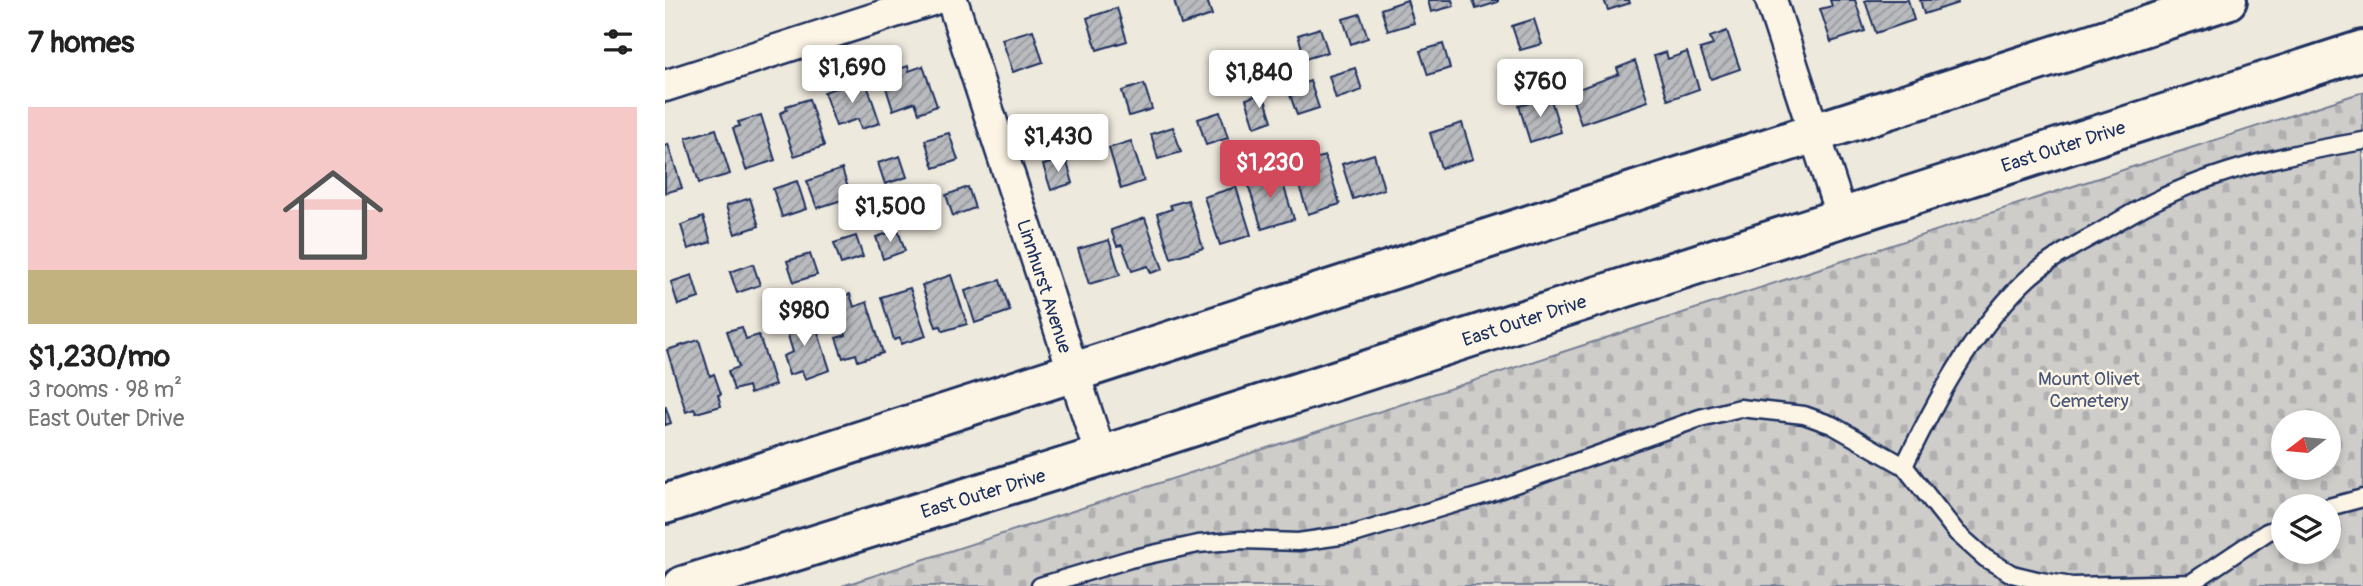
<!DOCTYPE html>
<meta charset="utf-8">
<style>
:root{--surface:#fff;--page:#f2f2f2;--text:#222;--muted:#767676;--line:#e0e0e0;--accent:#d1495b}
body{margin:0;font-family:Pangolin,sans-serif;background:var(--page);color:var(--text);height:100vh;display:flex;flex-direction:column;font-size:26px;white-space:nowrap}
*{box-sizing:border-box;margin:0}
p{font-size:23px;color:var(--muted)}
.icon{flex:none;width:38px;height:38px;fill:none;stroke:currentColor;stroke-width:2;stroke-linecap:round;stroke-linejoin:round}
.map{position:relative;flex:1;overflow:hidden}
.sheet{display:flex;flex-direction:column;background:var(--surface);width:665px}
.sheet>*{flex:none}
.needle{width:46px;rotate:254deg}
.fabs{position:absolute;left:1606px;top:410px;display:grid;gap:14px}
.fabs a{display:grid;place-items:center;width:70px;height:70px;border-radius:50%;background:var(--surface);box-shadow:0 4px 10px #0003;font-size:35px}
.price{position:absolute;translate:-50% -60px;padding:0 16px;border-radius:7px;background:#fff;color:#222;font-size:23px;line-height:46px;filter:drop-shadow(0 2px 4px #0008)}
.price::after{content:'';position:absolute;left:50%;top:42px;width:21px;height:16px;margin-left:-10px;background:inherit;clip-path:polygon(0 0,100% 0,50% 100%)}
.price.selected{background:var(--accent);color:#fff}
ul{padding:0;list-style:none}
li{display:grid;align-content:center;gap:14px;height:371px;padding:0 28px}
li+li{border-top:2px solid var(--line)}
li span{display:grid;place-items:center;height:217px;border-radius:0px;color:#555}
li>.icon{margin-inline-start:auto}
span .icon{width:126px;height:126px;fill:#fffc;stroke-width:1}
li b{font-size:30px}
h2{display:flex;justify-content:space-between;align-items:center;height:84px;padding:0 28px;font-size:30px}
main{display:flex;flex:1;min-height:0}
.map>svg:first-child{display:block}
.cemetery{fill:url(#cemetery-stones);stroke:#757e94;stroke-width:2;fill-rule:evenodd}
.building{fill:url(#building-hatch);stroke:#1b2f5e;stroke-width:2}
.lines{fill:none;stroke-linecap:round;stroke-linejoin:round}
.lane-casing{stroke:#1b2f5e;stroke-width:21}
.street-casing{stroke:#1b2f5e;stroke-width:35}
.secondary-casing{stroke:#1b2f5e;stroke-width:44}
.lane{stroke:#fcf5e5;stroke-width:16}
.street{stroke:#fcf5e5;stroke-width:30}
.secondary{stroke:#fcf5e5;stroke-width:38}
.labels{text-anchor:middle;stroke-width:5;stroke-linejoin:round;paint-order:stroke}
.street-label{font-size:19px;fill:#1b2f5e;stroke:#fcf5e5}
.park-label{font-size:19px;fill:#485679;stroke:#fcf5e5}
</style>
<main>
<section class="sheet">
<h2>7 homes<svg class="icon" aria-label="filters" viewBox="0 0 24 24"><path d="M4 7h16M4 17h16"/><circle cx="9" cy="7" r="2"/><circle cx="15" cy="17" r="2"/></svg></h2>
<ul>
<li><span style="background:linear-gradient(#f6c9c9 75%,#c2b280 0)"><svg class="icon" aria-label="home" viewBox="0 0 24 24"><path d="M3 11l9-7 9 7M6 9v11h12V9"/></svg></span><div><b>$1,230/mo</b><p>3 rooms · 98 m²</p><p>East Outer Drive</p></div></li>
</ul>
</section>
<div class="map">
<svg width="1698" height="586" viewBox="0 0 1698 586">
<defs>
<pattern id="cemetery-stones" width="16" height="16" patternUnits="userSpaceOnUse" patternTransform="scale(1.75)"><rect width="16" height="16" fill="#cfcdca"/><path d="M2 7V4a2 2 0 0 1 4 0v3zM10 15v-3a2 2 0 0 1 4 0v3z" fill="#b1b0b0"/></pattern>
<pattern id="building-hatch" width="6" height="6" patternUnits="userSpaceOnUse" patternTransform="scale(1.75)"><rect width="6" height="6" fill="#babbbe"/><path d="M-1 1l2-2M0 6l6-6M5 7l2-2" fill="none" stroke="#96989e"/></pattern>
</defs>
<rect width="100%" height="100%" fill="#eee9dd"/>
<filter id="ink" filterUnits="userSpaceOnUse"><feTurbulence type="fractalNoise" baseFrequency=".0143" numOctaves="2"/><feDisplacementMap in="SourceGraphic" scale="14" xChannelSelector="R" yChannelSelector="G"/><feConvolveMatrix kernelMatrix="1 2 1 2 8 2 1 2 1" color-interpolation-filters="sRGB"/></filter>
<g filter="url(#ink)">
<path class="cemetery" d="M1698 92V586H177ZM1619 422H1664V467H1619ZM1619 506H1664V551H1619Z"/>
<g class="building">
<polygon points="509,0 542,0 547,15 516,25"/>
<polygon points="742,0 749,23 723,31 716,9"/>
<polygon points="763,0 787,0 789,6 766,12"/>
<polygon points="808,0 833,0 833,2 811,9"/>
<polygon points="939,0 964,0 965,3 943,10"/>
<polygon points="1165,0 1190,0 1200,31 1166,42 1155,9 1167,6"/>
<polygon points="1203,0 1243,0 1249,20 1211,33 1200,1"/>
<polygon points="1255,0 1292,0 1293,3 1259,14"/>
<polygon points="452,8 462,41 432,50 422,18"/>
<polygon points="695,14 703,38 686,44 678,19"/>
<polygon points="869,19 877,44 855,50 847,26"/>
<polygon points="655,28 663,52 640,59 633,35"/>
<polygon points="368,30 378,62 348,72 337,39"/>
<polygon points="1062,31 1075,69 1046,79 1035,49 1048,45 1045,37"/>
<polygon points="778,44 785,68 763,75 755,51"/>
<polygon points="1001,52 1003,59 1022,52 1034,89 1003,100 989,56"/>
<polygon points="567,55 574,79 552,86 544,62"/>
<polygon points="970,61 983,101 916,124 905,92 954,74 952,68"/>
<polygon points="243,66 244,71 258,66 272,106 254,113 250,102 228,110 217,75"/>
<polygon points="690,68 697,90 671,99 664,76"/>
<polygon points="645,81 654,108 632,115 623,89"/>
<polygon points="201,82 215,123 196,129 193,119 171,126 159,92 185,83 186,87"/>
<polygon points="479,84 487,109 464,116 457,91"/>
<polygon points="598,93 607,121 590,127 581,99"/>
<polygon points="885,97 896,132 865,142 854,106"/>
<polygon points="144,99 159,146 129,156 115,113 122,110 121,106"/>
<polygon points="555,112 563,138 541,145 533,119"/>
<polygon points="96,115 110,160 81,170 68,128 75,126 73,122"/>
<polygon points="388,116 395,137 372,144 365,123"/>
<polygon points="797,123 808,159 776,168 765,133"/>
<polygon points="508,127 516,152 493,159 486,134"/>
<polygon points="51,129 65,174 34,183 21,138"/>
<polygon points="284,133 293,160 269,168 260,140"/>
<polygon points="466,141 479,181 456,189 444,148"/>
<polygon points="3,144 17,188 0,193 0,146"/>
<polygon points="709,154 719,189 688,199 677,164"/>
<polygon points="235,156 242,177 220,184 213,163"/>
<polygon points="660,156 675,204 643,214 628,166"/>
<polygon points="401,159 408,183 386,190 378,165"/>
<polygon points="177,169 186,197 152,208 142,181"/>
<polygon points="614,171 629,219 597,229 582,181"/>
<polygon points="132,181 141,209 117,217 108,189"/>
<polygon points="303,187 310,208 288,216 281,195"/>
<polygon points="571,187 586,235 555,245 539,197"/>
<polygon points="264,190 271,214 249,221 241,197"/>
<polygon points="85,198 94,226 70,234 61,206"/>
<polygon points="523,200 538,248 506,258 492,214 507,209 505,205"/>
<polygon points="38,217 46,242 23,249 16,225"/>
<polygon points="480,218 498,269 486,273 483,266 467,271 457,245 452,246 446,230"/>
<polygon points="233,230 240,251 218,259 211,237"/>
<polygon points="191,236 198,257 176,264 169,243"/>
<polygon points="444,240 455,275 424,284 413,249"/>
<polygon points="145,254 152,275 129,282 122,261"/>
<polygon points="88,264 95,285 72,293 65,272"/>
<polygon points="27,275 34,298 13,305 6,282"/>
<polygon points="286,275 302,324 278,331 276,326 271,327 257,285"/>
<polygon points="335,280 345,311 310,323 300,291"/>
<polygon points="245,288 261,336 236,344 235,338 229,340 216,297"/>
<polygon points="185,294 189,307 202,302 218,353 193,361 191,354 178,358 171,338 181,335 170,299"/>
<polygon points="132,312 136,324 149,320 165,370 140,379 137,371 124,375 118,356 128,352 117,316"/>
<polygon points="77,327 81,339 94,335 110,385 85,394 83,386 69,390 63,371 74,367 62,331"/>
<polygon points="34,340 45,376 49,374 56,394 53,395 56,406 31,413 29,409 21,412 2,350"/>
<polygon points="0,405 6,423 0,425"/>
</g>
<g class="lines">
<g class="lane-casing">
<g id="lane">
<path d="M1239 466C1271 400 1305 336 1357 284 1378 263 1407 247 1433 233 1451 223 1469 211 1488 202 1553 169 1627 153 1698 141"/>
<polyline points="1664,507 1698,498"/>
<polyline points="375,586 465,559 533,544 577,540 633,542 689,534 825,493 1035,418 1075,408 1139,415 1167,425 1239,466 1292,533 1320,558 1347,574 1376,581 1407,586 1526,583 1602,532 1619,526"/>
</g>
</g>
<g class="street-casing">
<g id="street">
<polyline points="287,0 436,456"/>
<polyline points="1106,0 1177,218"/>
<polyline points="0,86 267,0"/>
</g>
</g>
<g class="secondary-casing">
<g id="secondary">
<polyline points="0,504 1562,0"/>
<polyline points="18,586 436,456 1698,50"/>
</g>
</g>
<use href="#lane" class="lane"/>
<use href="#street" class="street"/>
<use href="#secondary" class="secondary"/>
</g>
</g>
<g class="labels">
<g class="street-label">
<text transform="translate(1398 146) rotate(-18)" y="7">East Outer Drive</text>
<text transform="translate(380 286) rotate(72)" y="7">Linnhurst Avenue</text>
<text transform="translate(859 320) rotate(-18)" y="7">East Outer Drive</text>
<text transform="translate(318 493) rotate(-17)" y="7">East Outer Drive</text>
</g>
<g class="park-label">
<text x="1424" y="385">Mount Olivet<tspan x="1424" dy="22">Cemetery</tspan></text>
</g>
</g>
</svg>
<div class="fabs">
<a><svg class="needle" viewBox="-14 -14 28 28"><path d="M0-13l5 13h-10z" fill="#e53935"/><path d="M0 13l5-13h-10z" fill="#767676"/></svg></a>
<a><svg class="icon" aria-label="layers" viewBox="0 0 24 24"><path d="M12 4l9 5-9 5-9-5zM3 14l9 5 9-5"/></svg></a>
</div>
<b class="price" style="left:187px;top:105px">$1,690</b>
<b class="price" style="left:594px;top:110px">$1,840</b>
<b class="price" style="left:875px;top:119px">$760</b>
<b class="price" style="left:393px;top:174px">$1,430</b>
<b class="price selected" style="left:605px;top:200px">$1,230</b>
<b class="price" style="left:225px;top:244px">$1,500</b>
<b class="price" style="left:139px;top:348px">$980</b>
</div>
</main>
